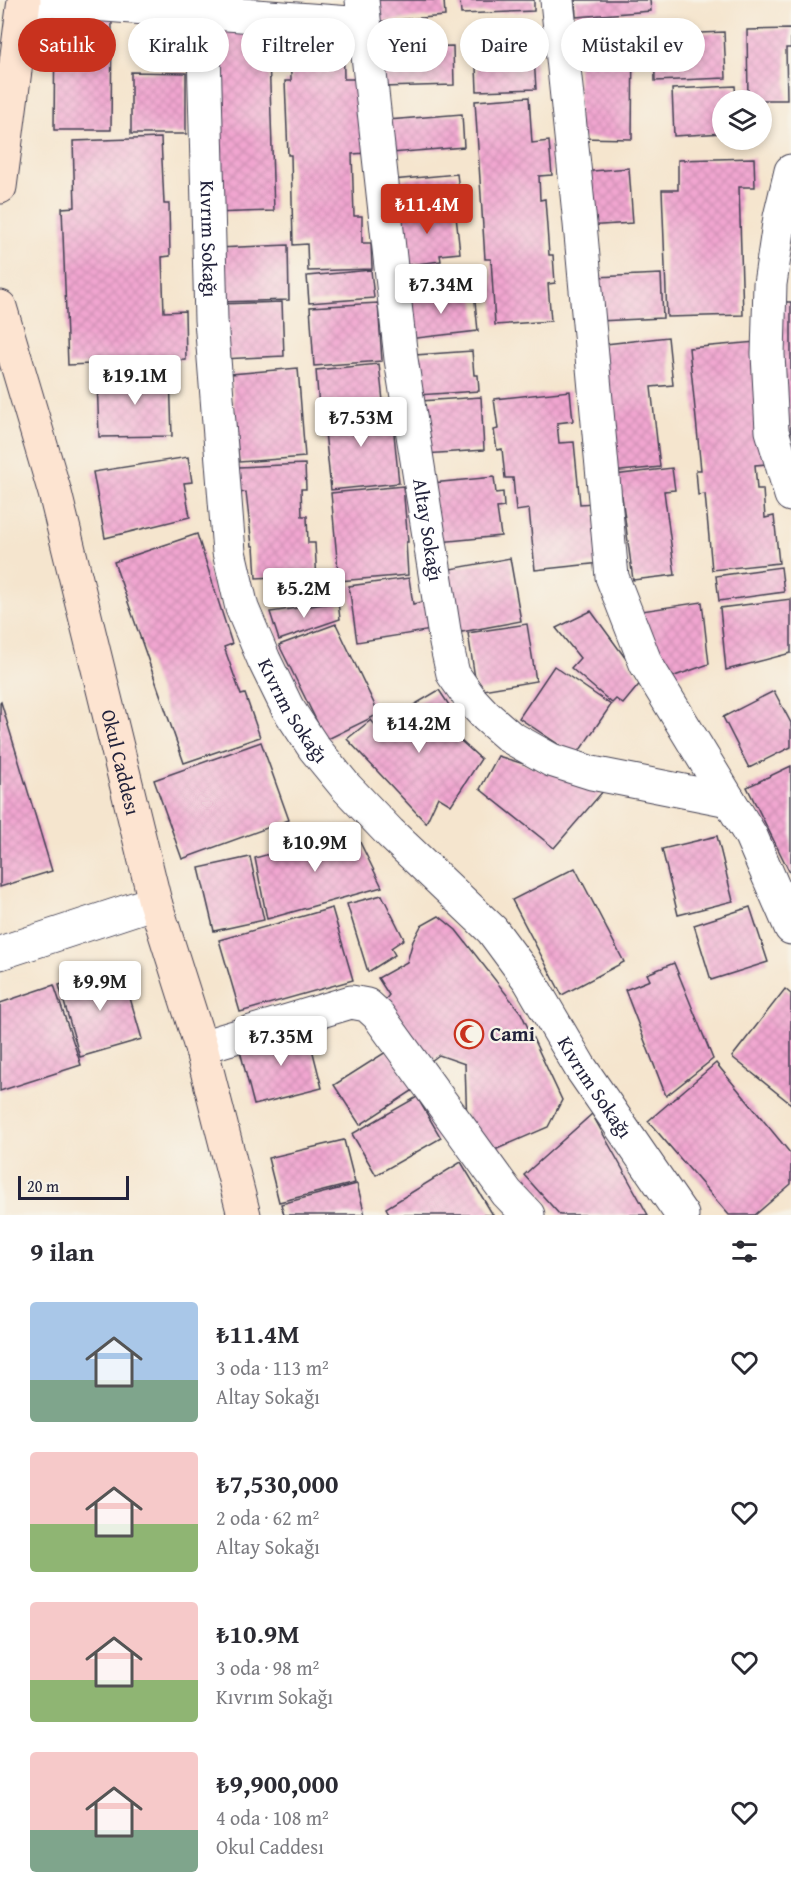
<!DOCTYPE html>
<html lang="tr">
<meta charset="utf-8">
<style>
:root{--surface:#fff;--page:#f2f2f3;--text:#2b2b33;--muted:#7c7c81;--accent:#c8321e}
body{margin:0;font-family:"Gentium Book Plus",serif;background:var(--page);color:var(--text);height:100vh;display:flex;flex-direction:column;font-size:22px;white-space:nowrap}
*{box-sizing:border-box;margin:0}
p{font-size:20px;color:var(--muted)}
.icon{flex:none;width:33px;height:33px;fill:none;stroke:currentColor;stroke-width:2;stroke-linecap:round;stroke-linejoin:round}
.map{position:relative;height:1215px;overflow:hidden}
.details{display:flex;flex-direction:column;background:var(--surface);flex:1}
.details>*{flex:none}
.guide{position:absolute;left:18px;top:18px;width:756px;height:54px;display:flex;gap:12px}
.tools{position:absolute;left:712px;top:90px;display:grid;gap:12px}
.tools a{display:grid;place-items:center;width:60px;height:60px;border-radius:50%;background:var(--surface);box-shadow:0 3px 9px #0003;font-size:30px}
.scale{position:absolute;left:18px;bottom:15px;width:111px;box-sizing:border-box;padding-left:6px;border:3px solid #22223b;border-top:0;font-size:16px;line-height:21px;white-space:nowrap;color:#22223b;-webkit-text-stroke:4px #f7f3e8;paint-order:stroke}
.price{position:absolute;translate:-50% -51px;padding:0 14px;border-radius:6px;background:#fff;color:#222;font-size:20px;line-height:39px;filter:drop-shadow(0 2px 3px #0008)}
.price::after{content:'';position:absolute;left:50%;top:36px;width:18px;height:14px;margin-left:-9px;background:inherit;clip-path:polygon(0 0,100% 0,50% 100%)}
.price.selected{background:var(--accent);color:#fff}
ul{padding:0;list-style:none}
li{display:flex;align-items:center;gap:18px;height:150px;padding:0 30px}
li span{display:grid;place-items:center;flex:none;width:168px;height:120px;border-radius:6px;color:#555}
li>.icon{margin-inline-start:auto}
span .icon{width:72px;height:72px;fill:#fffc;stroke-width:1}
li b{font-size:26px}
h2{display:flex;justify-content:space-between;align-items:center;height:72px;padding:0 30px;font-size:26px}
.chip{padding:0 21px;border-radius:27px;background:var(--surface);box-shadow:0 3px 9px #0003;font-size:21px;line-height:54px}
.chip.selected{background:var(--accent);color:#fff}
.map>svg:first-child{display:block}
.building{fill:url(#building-cross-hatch)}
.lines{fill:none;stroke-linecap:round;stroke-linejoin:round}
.street-casing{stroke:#423f51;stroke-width:35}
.secondary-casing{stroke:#423f51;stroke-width:35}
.street{stroke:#fff;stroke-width:33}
.secondary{stroke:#fde4d1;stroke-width:33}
.labels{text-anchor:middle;stroke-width:4.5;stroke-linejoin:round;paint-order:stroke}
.street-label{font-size:20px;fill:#22223b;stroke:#f7f3e8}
.poi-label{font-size:20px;font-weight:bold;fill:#22223b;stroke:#f7f3e8;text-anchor:start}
</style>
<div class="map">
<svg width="791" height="1215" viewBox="0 0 791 1215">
<defs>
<pattern id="building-cross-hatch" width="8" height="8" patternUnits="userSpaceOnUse" patternTransform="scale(1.5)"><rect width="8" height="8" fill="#f1a6d0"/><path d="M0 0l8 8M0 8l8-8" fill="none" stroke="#ce8fb4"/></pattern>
</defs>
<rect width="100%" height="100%" fill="#f7f3e8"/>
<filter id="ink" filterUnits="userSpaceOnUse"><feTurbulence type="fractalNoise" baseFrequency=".0167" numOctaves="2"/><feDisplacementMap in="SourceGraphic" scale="12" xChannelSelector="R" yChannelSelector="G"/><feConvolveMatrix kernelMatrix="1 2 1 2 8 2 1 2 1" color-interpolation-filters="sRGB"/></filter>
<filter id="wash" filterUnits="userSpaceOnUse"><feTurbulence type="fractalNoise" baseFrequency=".008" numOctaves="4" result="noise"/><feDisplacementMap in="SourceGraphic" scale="24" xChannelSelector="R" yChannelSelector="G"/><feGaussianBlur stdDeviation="1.35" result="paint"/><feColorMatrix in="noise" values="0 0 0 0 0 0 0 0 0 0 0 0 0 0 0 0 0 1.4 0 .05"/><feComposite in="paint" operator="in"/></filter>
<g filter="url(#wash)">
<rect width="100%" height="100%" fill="#f5e5ce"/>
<g id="blocks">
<g class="building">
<polygon points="373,0 444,0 445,16 374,22"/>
<polygon points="460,0 534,0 534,11 461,14"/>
<polygon points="575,0 650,0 651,11 576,17"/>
<polygon points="55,16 112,16 111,130 54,130"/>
<polygon points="268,23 274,211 212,213 220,24"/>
<polygon points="343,29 344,79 365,79 367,153 352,154 354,216 362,216 362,243 371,243 372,269 308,271 307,244 293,245 291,155 288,155 285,81 291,81 290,30"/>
<polygon points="791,29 791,48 786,48 787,100 748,100 747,30"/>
<polygon points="724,32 726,78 655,81 654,35"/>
<polygon points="578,34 633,35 632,139 578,138"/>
<polygon points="533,41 536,89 477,91 475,43"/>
<polygon points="453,46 454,85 382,87 381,48"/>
<polygon points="131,72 186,73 186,134 131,134"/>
<polygon points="735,86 736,100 723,100 723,133 674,136 672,89"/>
<polygon points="529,97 532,143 549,141 552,175 539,176 540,200 545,199 549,255 553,255 555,283 548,284 551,321 495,325 491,259 485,259 475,101"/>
<polygon points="462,114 464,147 391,153 388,120"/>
<polygon points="161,138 164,204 169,204 170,256 162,257 164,312 185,311 186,360 68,365 62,208 75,207 73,141"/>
<polygon points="754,158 755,187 739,187 743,315 667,317 662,190 678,190 678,160"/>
<polygon points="629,168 633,223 585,226 581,172"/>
<polygon points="457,174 460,199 393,205 392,180"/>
<polygon points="455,207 460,253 440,255 441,261 401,266 395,213"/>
<polygon points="288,245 289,300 219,302 217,248"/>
<polygon points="463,264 466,290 403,297 400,271"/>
<polygon points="371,270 374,298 309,303 307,276"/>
<polygon points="661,274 663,318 598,321 596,277"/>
<polygon points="474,292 478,331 408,339 404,299"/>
<polygon points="282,302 284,356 222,359 220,304"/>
<polygon points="779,302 791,302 791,444 785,406"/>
<polygon points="378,303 382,361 314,366 310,307"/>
<polygon points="668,337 673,385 651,387 660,467 611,472 597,345"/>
<polygon points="756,342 767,464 755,465 757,489 763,489 765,518 774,516 779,563 712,570 705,494 698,495 696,470 701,470 689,348"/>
<polygon points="472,351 474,375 478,375 479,391 417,395 415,355"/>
<polygon points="379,364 383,401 319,408 316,370"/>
<polygon points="298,368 305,457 239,462 231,374"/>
<polygon points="170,375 172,436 99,437 97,377"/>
<polygon points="570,391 573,421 557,423 559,443 574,442 580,504 594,503 601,563 535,570 529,509 516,511 513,478 505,478 502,449 497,450 494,430 498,429 494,399"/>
<polygon points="481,397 484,450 424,454 420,401"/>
<polygon points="391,405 399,483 331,490 323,412"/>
<polygon points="188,457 192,482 184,483 190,517 105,538 93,472"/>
<polygon points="305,464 306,489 301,489 302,516 307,516 308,543 315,543 317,583 293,585 292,576 256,578 254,546 252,546 246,492 239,493 238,467"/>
<polygon points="672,468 675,490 664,491 675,575 633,580 622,496 616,498 614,475"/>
<polygon points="494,477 496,493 503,492 504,507 497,508 501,536 439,542 432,483"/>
<polygon points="403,486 408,542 406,542 408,575 339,581 331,493"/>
<polygon points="197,534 232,644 224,647 241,695 245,694 260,737 184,763 114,562"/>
<polygon points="510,558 521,621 456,633 445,570"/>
<polygon points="781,567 784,592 719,601 716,576"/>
<polygon points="409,578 413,604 427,601 432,630 357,642 349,586"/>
<polygon points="791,599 791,653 726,670 720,608"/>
<polygon points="338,602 340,619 279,640 270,612"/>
<polygon points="702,602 709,664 666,679 635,612"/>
<polygon points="591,611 642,681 623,704 616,699 612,703 571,668 580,658 556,628"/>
<polygon points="336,624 379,714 326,740 279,645"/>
<polygon points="527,624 536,681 477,691 468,633"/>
<polygon points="554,666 611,705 576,756 519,718"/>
<polygon points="439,690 455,714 442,724 481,759 451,805 438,797 426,823 347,739 371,720 377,727"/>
<polygon points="774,691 791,723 791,747 749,768 723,717"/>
<polygon points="1,702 52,871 0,887 0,703"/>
<polygon points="261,742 289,820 182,859 154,780"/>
<polygon points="498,756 605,789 554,848 480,789"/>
<polygon points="791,766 791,875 747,787"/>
<polygon points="352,826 382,887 267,919 255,858 295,847 294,841"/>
<polygon points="717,836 733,901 678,915 662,849"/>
<polygon points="250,857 264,920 214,931 199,868"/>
<polygon points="575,868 624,962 562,995 512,900"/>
<polygon points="382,895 404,939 391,948 395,955 368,972 347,904"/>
<polygon points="750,907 768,962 711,980 694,925"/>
<polygon points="332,908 353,980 240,1012 219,940"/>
<polygon points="439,916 456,930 521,1013 562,1100 548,1127 490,1152 467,1126 465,1064 439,1055 427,1064 385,1000 389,995 378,978 407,962 413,941 421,926"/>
<polygon points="674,963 713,1059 666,1096 625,990 650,980 647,974"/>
<polygon points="121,967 142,1039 80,1057 59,985"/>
<polygon points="54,985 81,1065 0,1091 0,1003"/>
<polygon points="785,989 791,994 791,1104 732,1057"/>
<polygon points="307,1029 322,1088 254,1105 239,1047"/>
<polygon points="389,1050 415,1089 360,1125 334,1085"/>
<polygon points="716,1063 791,1154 791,1184 755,1215 729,1215 648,1121"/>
<polygon points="417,1097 441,1138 376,1175 352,1134"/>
<polygon points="592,1114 648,1215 560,1215 524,1175"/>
<polygon points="344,1140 355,1183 279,1202 268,1158"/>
<polygon points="461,1162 493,1215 390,1215 386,1208"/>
<polygon points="357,1184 365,1215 284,1215 281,1204"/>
</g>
</g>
</g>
<g filter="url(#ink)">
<use href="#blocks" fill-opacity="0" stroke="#423f51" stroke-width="1.5"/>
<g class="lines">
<g class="street-casing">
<g id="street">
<polyline points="37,0 364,24"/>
<path id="s1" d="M362 0 401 359 446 643 453 674 472 701 486 716 510 737 551 760 592 773 729 800"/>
<polyline points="557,0 580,224 612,577 646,664 751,836 791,928"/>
<path id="s2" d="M203 11 211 320 229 552 242 608 264 660 287 707 314 748 346 787 390 833 492 930 529 980 580 1067 682 1215"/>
<polyline points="791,171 780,217 770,284 768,354 772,431 791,495"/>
<polyline points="0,953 155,902"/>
<polyline points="201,1047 351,1002 367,1005 378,1015 507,1193 528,1215"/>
</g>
</g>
<g class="secondary-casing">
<g id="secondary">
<polyline points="0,187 24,0"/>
<path id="s3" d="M0 307 55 493 155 902 201 1047 244 1215"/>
</g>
</g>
<use href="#street" class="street"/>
<use href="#secondary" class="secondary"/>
</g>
</g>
<defs>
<g id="mosque-ring" transform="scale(1.5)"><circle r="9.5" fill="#f7f3e8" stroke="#c8321e" stroke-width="1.5"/><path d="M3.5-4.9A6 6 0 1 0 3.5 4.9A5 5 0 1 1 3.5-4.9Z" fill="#c8321e"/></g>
</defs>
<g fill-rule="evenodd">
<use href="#mosque-ring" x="469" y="1034"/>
</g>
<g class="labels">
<g class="street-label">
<text dy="7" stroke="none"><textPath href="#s2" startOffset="228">Kıvrım Sokağı</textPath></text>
<text dy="7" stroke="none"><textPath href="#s1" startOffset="534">Altay Sokağı</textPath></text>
<text dy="7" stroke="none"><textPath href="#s2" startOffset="714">Kıvrım Sokağı</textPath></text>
<text dy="7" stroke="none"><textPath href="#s3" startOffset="471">Okul Caddesı</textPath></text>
<text dy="7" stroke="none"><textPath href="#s2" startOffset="1200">Kıvrım Sokağı</textPath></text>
</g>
<g class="poi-label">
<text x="490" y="1041">Cami</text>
</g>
</g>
</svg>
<div class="tools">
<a><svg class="icon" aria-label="layers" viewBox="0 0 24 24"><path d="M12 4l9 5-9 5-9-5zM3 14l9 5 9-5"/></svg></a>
</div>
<div class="scale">20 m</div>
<b class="price selected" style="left:427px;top:235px">₺11.4M</b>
<b class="price" style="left:441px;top:315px">₺7.34M</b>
<b class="price" style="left:135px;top:406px">₺19.1M</b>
<b class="price" style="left:361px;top:448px">₺7.53M</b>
<b class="price" style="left:304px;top:619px">₺5.2M</b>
<b class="price" style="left:419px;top:754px">₺14.2M</b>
<b class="price" style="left:315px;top:873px">₺10.9M</b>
<b class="price" style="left:100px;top:1012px">₺9.9M</b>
<b class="price" style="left:281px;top:1067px">₺7.35M</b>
<div class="guide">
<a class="chip selected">Satılık</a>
<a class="chip">Kiralık</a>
<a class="chip">Filtreler</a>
<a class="chip">Yeni</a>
<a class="chip">Daire</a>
<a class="chip">Müstakil ev</a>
</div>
</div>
<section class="details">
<h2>9 ilan<svg class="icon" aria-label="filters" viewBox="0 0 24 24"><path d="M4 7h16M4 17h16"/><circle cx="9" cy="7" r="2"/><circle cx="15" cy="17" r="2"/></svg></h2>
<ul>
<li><span style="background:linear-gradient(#a9c7e8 65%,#7fa58c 0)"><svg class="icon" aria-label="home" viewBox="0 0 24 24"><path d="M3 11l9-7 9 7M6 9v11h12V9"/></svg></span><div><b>₺11.4M</b><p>3 oda · 113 m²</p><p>Altay Sokağı</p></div><svg class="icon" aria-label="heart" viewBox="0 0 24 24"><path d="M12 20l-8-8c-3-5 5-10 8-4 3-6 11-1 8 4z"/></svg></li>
<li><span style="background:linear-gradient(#f6c9c9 60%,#8fb573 0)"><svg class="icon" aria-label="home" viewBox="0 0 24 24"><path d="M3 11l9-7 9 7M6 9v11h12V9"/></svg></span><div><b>₺7,530,000</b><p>2 oda · 62 m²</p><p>Altay Sokağı</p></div><svg class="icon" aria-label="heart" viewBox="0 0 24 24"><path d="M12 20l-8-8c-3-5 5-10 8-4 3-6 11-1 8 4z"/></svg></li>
<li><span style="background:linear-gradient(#f6c9c9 65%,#8fb573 0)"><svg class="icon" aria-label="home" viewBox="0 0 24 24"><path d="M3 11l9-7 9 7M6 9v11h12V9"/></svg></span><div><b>₺10.9M</b><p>3 oda · 98 m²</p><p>Kıvrım Sokağı</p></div><svg class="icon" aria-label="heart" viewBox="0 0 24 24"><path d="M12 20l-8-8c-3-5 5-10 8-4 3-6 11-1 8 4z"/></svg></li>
<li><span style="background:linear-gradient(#f6c9c9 65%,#7fa58c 0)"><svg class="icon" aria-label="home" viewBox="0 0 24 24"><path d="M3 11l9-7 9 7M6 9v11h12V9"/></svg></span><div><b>₺9,900,000</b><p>4 oda · 108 m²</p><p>Okul Caddesı</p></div><svg class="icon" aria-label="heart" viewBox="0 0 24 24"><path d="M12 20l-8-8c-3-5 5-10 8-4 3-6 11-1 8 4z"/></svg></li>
</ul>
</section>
